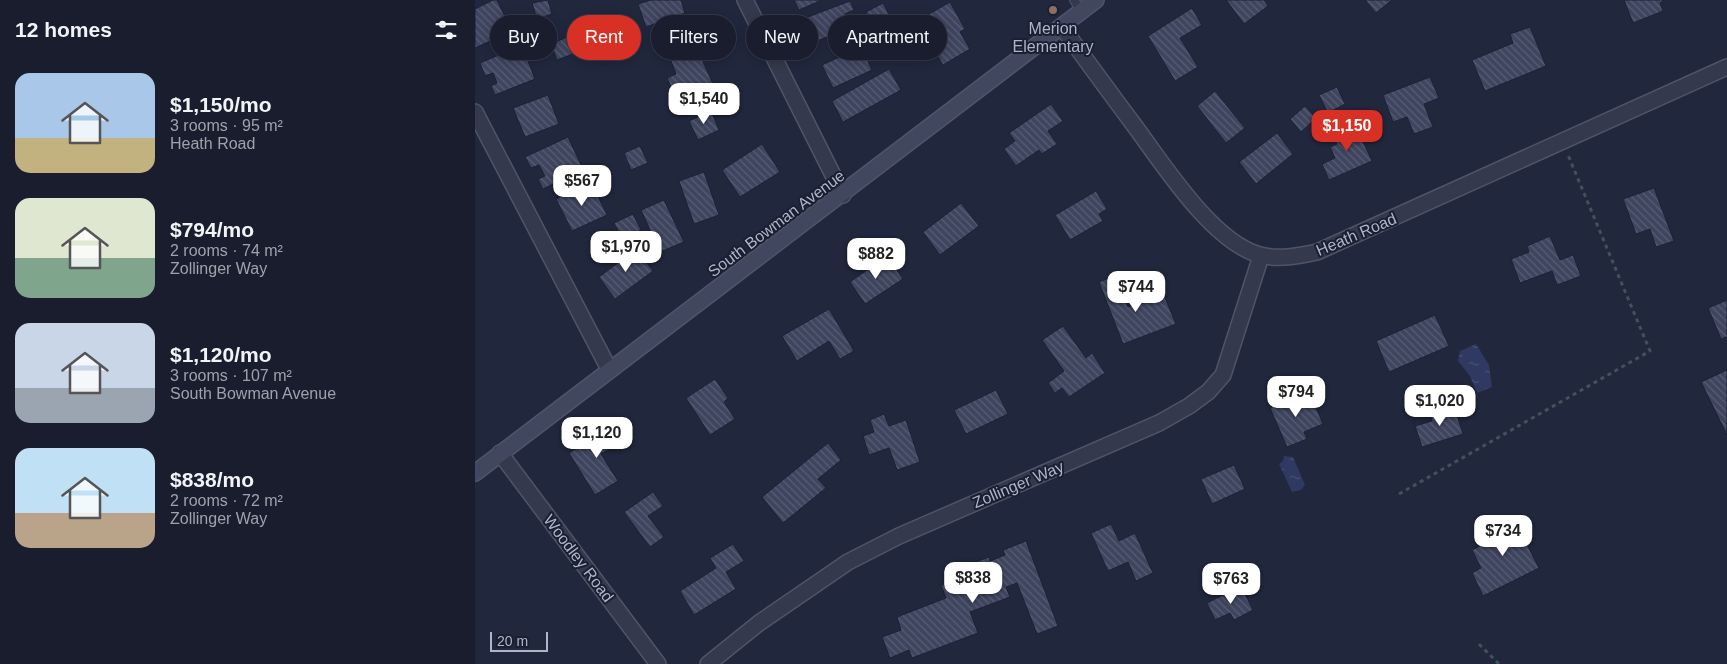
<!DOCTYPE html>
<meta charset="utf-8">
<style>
:root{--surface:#191d2e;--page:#222636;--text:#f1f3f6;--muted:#9fa2aa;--line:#373b4a;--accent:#d93025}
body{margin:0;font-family:Helvetica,sans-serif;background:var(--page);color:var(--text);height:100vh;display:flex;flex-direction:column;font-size:19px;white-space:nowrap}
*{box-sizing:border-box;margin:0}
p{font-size:16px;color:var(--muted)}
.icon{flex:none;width:28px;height:28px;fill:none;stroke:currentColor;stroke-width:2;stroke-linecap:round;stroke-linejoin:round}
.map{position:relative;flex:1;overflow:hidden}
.details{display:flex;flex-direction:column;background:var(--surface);width:475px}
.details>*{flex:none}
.guide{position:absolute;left:15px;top:15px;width:475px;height:45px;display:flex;gap:10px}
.scale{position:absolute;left:15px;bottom:12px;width:58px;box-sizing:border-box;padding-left:5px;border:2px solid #b0b4c9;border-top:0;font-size:14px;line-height:18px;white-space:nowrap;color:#b0b4c9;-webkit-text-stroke:4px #1a1f32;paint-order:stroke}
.price{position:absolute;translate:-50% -42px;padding:0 11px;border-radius:10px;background:#fff;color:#222;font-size:16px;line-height:32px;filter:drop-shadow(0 1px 2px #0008)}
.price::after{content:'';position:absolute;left:50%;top:30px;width:15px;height:11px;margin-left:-8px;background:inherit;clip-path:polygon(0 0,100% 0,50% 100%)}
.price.current{background:var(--accent);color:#fff}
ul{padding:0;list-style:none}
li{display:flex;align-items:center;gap:15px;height:125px;padding:0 15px}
li span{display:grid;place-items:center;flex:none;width:140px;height:100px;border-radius:15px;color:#555}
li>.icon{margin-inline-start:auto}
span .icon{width:60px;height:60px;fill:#fffc;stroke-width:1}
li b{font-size:21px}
h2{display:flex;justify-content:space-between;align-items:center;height:60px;padding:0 15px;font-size:21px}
.tag{padding:0 18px;border-radius:22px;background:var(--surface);box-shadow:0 2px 12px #0003,0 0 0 1px var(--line);font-size:18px;line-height:45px}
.tag.current{background:var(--accent);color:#fff}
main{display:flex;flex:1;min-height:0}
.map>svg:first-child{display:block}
.water{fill:url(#water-ripples)}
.building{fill:url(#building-back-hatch);stroke:#1c2134}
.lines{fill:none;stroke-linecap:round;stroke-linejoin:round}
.lane-casing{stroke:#505468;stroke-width:10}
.street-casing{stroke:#505468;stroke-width:18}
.secondary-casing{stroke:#505468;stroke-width:18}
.path{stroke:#41525b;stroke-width:3;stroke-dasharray:4 4;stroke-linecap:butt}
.lane{stroke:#35394d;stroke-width:8}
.street{stroke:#35394d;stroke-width:15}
.secondary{stroke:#424760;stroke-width:15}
.education-dot{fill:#8d6e63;stroke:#1a1f32;stroke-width:2}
.labels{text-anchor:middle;stroke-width:4;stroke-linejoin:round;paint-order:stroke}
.poi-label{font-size:16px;fill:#b0b4c9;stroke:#1a1f32}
.street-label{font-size:16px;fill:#b0b4c9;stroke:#1a1f32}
</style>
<main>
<section class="details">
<h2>12 homes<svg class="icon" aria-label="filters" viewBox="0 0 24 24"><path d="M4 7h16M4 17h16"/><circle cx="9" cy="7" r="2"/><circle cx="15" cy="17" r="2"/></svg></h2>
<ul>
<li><span style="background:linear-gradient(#a9c7e8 65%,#c2b280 0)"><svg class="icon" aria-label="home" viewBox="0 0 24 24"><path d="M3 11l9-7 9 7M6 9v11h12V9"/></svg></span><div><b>$1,150/mo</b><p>3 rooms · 95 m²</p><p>Heath Road</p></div></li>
<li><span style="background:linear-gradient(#dfe7d0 60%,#7fa58c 0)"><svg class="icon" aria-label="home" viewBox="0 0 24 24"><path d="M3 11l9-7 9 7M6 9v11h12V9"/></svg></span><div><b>$794/mo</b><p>2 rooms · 74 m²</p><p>Zollinger Way</p></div></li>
<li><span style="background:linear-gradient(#c9d6e8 65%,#9aa5b1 0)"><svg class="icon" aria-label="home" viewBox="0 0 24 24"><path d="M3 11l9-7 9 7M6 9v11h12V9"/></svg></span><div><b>$1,120/mo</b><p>3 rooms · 107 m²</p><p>South Bowman Avenue</p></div></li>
<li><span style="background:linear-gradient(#bfe0f5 65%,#b9a48a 0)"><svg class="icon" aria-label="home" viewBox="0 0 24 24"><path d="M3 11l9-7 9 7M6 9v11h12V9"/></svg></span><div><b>$838/mo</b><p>2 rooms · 72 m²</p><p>Zollinger Way</p></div></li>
</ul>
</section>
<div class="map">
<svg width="1252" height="664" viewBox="0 0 1252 664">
<defs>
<pattern id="water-ripples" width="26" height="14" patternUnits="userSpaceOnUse" patternTransform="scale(1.25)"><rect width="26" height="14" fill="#2f3961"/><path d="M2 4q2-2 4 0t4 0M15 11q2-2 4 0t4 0" fill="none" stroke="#4b5376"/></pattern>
<pattern id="building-back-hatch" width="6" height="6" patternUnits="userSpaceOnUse" patternTransform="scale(1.25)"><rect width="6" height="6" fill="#3f455f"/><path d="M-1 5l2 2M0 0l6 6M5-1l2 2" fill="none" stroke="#585d75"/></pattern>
</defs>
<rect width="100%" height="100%" fill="#21273d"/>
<g class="water">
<polygon points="1001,344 1014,365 1017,387 1002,393 995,376 983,361 985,351"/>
<polygon points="809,456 818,457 830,485 826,490 817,492 804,464 808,461"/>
</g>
<g class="building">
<polygon points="18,0 22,0 37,31 0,48 0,9"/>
<polygon points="73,0 77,14 62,19 57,3"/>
<polygon points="176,0 206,0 210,13 171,27 163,4"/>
<polygon points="319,0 347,0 324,10"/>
<polygon points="751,0 789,0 793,6 769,24"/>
<polygon points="890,0 917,0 901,13"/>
<polygon points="1149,0 1189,0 1185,3 1188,11 1158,23"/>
<polygon points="375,1 379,10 370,14 376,27 335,44 325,20"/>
<polygon points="475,2 490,29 485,32 495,49 468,65 442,21"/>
<polygon points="408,3 424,33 407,42 391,12"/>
<polygon points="717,8 727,25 705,38 723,67 700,81 673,36"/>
<polygon points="1055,27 1071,66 1010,91 997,60 1038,43 1035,34"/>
<polygon points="99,34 106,51 82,60 76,44"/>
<polygon points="47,45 60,79 20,95 16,86 22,83 18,73 10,76 5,63"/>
<polygon points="386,47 397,70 358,88 347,65"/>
<polygon points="222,49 240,88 204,104 192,78 201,74 196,61"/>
<polygon points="414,69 426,90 368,122 357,101"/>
<polygon points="955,77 964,98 949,104 958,127 939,134 932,117 918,122 908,95"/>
<polygon points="862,87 870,104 853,113 844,95"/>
<polygon points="740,91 770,128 751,143 722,106"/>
<polygon points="73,95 84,124 50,137 38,108"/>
<polygon points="576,104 588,121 573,131 582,144 567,154 564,150 541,166 529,149 540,141 534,133"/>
<polygon points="830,106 841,118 826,132 815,119"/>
<polygon points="236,111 244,130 223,140 214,121"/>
<polygon points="879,122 897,161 854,180 847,164 860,158 855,147 862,144 856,132"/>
<polygon points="802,133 818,154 781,184 764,162"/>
<polygon points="93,137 108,169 68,189 63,179 70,176 64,165 56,168 50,157"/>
<polygon points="287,144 305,172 265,197 247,170"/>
<polygon points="165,146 173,163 156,170 149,153"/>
<polygon points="229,172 244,215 219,224 204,181"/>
<polygon points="116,182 132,215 97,231 81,199"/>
<polygon points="1179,188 1199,241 1181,247 1175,229 1161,234 1148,199"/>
<polygon points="621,191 632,209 624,214 628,221 595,240 580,215"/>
<polygon points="189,200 209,242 185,252 166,210"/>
<polygon points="486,203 504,226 465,255 448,232"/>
<polygon points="158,214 166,230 147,239 139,223"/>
<polygon points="1075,236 1085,260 1098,255 1106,276 1082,285 1077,271 1045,283 1036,259 1054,252 1052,246"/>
<polygon points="158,245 178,271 140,299 124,277 148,259 145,255"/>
<polygon points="412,256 428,279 390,304 375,282"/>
<polygon points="641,275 653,307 688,293 701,324 648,344 624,282"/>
<polygon points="1252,300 1252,337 1246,339 1233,308"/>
<polygon points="354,309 379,351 365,359 354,341 322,361 307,336"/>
<polygon points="960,315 974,346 914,372 901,341"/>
<polygon points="588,326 611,358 617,353 630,373 594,397 587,388 580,393 573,383 589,371 567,340"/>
<polygon points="1252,370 1252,435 1226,382"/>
<polygon points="240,379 253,398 249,402 260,419 235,435 211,398"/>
<polygon points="521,390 533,414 491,434 479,410"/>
<polygon points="834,391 848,424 829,432 832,439 812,447 795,408"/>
<polygon points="979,406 988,434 947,447 940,426 957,421 955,414"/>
<polygon points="409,414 414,426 431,420 445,462 422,470 414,448 394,455 388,436 399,432 395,420"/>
<polygon points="139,424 149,440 126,454 143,481 120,495 94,453"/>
<polygon points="353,443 366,460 343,479 351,488 308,523 287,497"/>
<polygon points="759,465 770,489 737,504 726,479"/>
<polygon points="178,492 188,506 173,516 189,537 175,547 149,512"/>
<polygon points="1037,515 1064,568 1008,596 997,573 1006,568 997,550 1017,540 1011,528"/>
<polygon points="636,524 644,541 660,533 678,573 661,581 653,562 633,571 616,533"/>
<polygon points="551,541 583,626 562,634 542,583 531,587 535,597 495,612 503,633 437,658 434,650 415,658 407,637 426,630 422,617 471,598 466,585 492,575 489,566 514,557 515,561 530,555 528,550"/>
<polygon points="258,544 269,561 251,572 261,589 219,615 205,591 241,568 235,558"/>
<polygon points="766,586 778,610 759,620 755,613 740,620 732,603"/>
</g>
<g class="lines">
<g class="lane-casing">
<polyline id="lane" points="599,0 606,11"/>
</g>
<g class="street-casing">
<g id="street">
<polyline points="270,0 368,195"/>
<path d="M587 27C611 60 635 93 659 125 688 164 737 242 785 255 803 260 824 256 842 252L1252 67"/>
<polyline points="0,112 134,369"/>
<polyline points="25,453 183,664"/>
<polyline points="233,664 284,623 373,562 424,536 684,423 714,406 733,392 748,375 786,256"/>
</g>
</g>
<g class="secondary-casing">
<polyline id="secondary" points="0,473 621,0"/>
</g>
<g class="path">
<polyline points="924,494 1175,351 1093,155"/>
<polyline points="1004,644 1024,664"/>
</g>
<use href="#lane" class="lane"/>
<use href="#street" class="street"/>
<use href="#secondary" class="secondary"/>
</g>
<circle class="education-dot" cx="578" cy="10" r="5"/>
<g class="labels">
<g class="poi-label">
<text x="578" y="34">Merion<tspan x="578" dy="18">Elementary</tspan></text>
</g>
<g class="street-label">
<text transform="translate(301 223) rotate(-37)" y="6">South Bowman Avenue</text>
<text transform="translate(881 234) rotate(-23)" y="6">Heath Road</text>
<text transform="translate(543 484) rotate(-23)" y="6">Zollinger Way</text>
<text transform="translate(104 558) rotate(53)" y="6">Woodley Road</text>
</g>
</g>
</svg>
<div class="scale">20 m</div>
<b class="price" style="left:229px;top:125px">$1,540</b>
<b class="price current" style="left:872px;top:152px">$1,150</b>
<b class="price" style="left:107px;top:207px">$567</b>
<b class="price" style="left:151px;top:273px">$1,970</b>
<b class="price" style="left:401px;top:280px">$882</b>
<b class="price" style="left:661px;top:313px">$744</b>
<b class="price" style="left:821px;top:418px">$794</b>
<b class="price" style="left:965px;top:427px">$1,020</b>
<b class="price" style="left:122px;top:459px">$1,120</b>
<b class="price" style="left:1028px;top:557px">$734</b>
<b class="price" style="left:498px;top:604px">$838</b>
<b class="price" style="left:756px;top:605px">$763</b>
<div class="guide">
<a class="tag">Buy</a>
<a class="tag current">Rent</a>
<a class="tag">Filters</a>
<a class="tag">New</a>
<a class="tag">Apartment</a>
</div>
</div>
</main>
